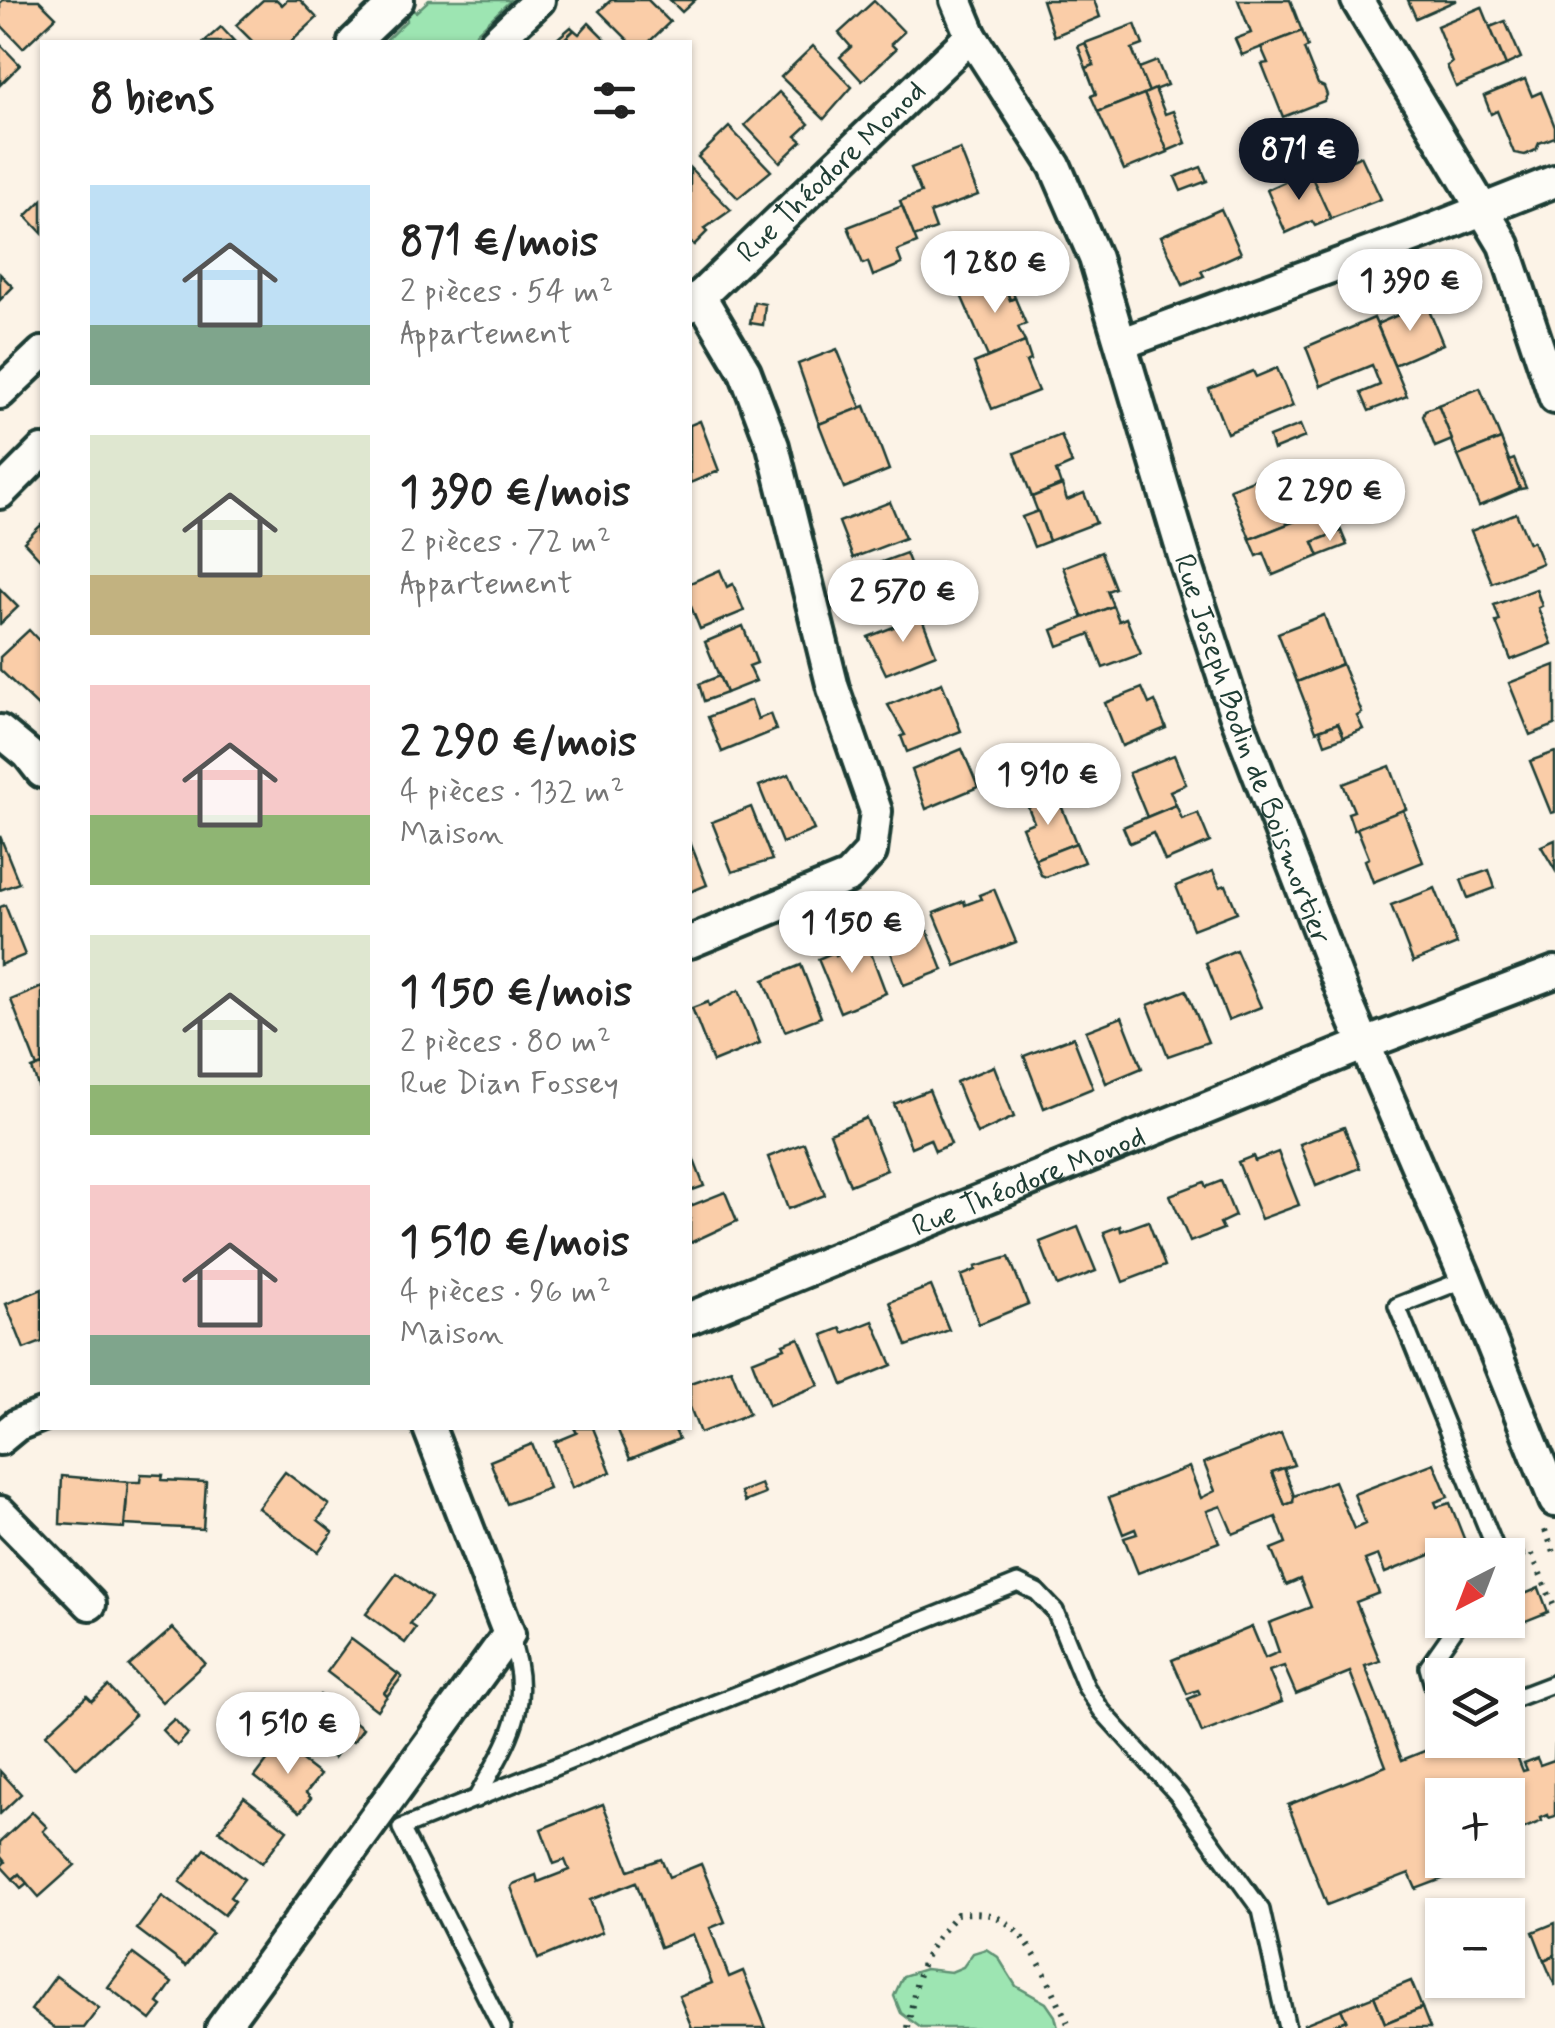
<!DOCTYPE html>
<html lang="fr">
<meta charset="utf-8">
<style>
:root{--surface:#fff;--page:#f2f2f2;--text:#222;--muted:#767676;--accent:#111827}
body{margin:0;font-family:Mynerve,sans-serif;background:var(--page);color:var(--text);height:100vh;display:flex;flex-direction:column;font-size:38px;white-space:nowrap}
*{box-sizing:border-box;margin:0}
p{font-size:32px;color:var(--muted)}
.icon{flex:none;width:55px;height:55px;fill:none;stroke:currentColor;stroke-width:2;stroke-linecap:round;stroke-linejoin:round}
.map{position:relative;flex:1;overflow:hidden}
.sheet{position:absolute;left:40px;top:40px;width:652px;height:1390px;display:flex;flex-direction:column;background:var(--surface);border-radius:0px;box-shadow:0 2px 8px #0004}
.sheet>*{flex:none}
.needle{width:65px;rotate:222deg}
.controls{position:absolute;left:1425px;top:1538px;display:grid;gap:20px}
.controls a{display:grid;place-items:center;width:100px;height:100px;border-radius:0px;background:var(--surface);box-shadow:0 2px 8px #0004;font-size:50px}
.price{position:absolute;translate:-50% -85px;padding:0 22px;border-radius:35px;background:#fff;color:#222;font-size:32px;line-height:65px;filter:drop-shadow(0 2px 5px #0008)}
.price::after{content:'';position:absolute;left:50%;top:60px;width:30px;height:22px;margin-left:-15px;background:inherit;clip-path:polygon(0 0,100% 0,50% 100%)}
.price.active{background:var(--accent);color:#fff}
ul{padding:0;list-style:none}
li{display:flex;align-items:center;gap:30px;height:250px;padding:0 50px}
li span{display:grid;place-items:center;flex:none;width:280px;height:200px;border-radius:0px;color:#555}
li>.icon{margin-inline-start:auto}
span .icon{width:120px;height:120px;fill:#fffc;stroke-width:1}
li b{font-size:42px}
h2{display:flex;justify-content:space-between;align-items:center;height:120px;padding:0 50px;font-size:42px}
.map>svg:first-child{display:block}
.green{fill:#9de5b2;stroke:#5e9173;stroke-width:2.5}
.building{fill:#facda8;stroke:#1f3d34;stroke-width:2.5}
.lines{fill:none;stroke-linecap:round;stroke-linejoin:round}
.service-casing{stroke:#1f3d34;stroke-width:22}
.minor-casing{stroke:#1f3d34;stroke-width:38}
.path{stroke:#1f3d34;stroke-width:6;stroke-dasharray:2.5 8;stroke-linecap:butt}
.service{stroke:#fdfcf7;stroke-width:15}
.minor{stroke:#fdfcf7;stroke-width:30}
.labels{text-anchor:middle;stroke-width:10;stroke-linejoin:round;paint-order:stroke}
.street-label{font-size:30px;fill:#1f3d34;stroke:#fdfcf7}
</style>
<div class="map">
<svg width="1555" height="2028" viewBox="0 0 1555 2028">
<rect width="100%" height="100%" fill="#fcf3e7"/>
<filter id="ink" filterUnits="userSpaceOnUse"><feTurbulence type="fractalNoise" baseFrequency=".01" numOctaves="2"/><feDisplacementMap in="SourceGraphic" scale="20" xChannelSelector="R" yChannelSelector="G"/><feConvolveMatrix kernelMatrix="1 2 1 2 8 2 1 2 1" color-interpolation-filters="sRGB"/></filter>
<g filter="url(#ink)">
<g class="green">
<polygon points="429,0 511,0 467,42 384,42 407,20 404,10 409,8 416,12"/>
<polygon points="986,1949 998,1957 1016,1986 1046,2003 1055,2016 1058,2028 921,2028 901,2013 894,1996 903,1976 925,1969 951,1972 963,1967 973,1953"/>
</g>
<g class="building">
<polygon points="3,0 39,0 56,17 23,48 0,24 0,3"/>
<polygon points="263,0 277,0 282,5 287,0 300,0 317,18 291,42 253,42 236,25"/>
<polygon points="611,0 648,0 670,22 649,42 630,42 599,11"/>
<polygon points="670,0 695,0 682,12"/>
<polygon points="1042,0 1094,0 1100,17 1054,36"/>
<polygon points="1238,0 1290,0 1302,31 1242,55 1235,39 1251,33"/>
<polygon points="1408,0 1457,0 1416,18"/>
<polygon points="874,1 904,32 891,44 896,49 862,81 840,57 851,47 839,33"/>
<polygon points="1482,7 1506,66 1456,87 1447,66 1452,63 1437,26"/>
<polygon points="1505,21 1521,58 1506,65 1490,27"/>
<polygon points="589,23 608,42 562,42 574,30 579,34"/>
<polygon points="1135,24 1143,45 1132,49 1149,92 1098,112 1091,96 1096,94 1086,68 1094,65 1085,43"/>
<polygon points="221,27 235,42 204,42"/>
<polygon points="571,27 574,30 561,42 557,39"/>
<polygon points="1302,31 1308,47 1304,49 1318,84 1324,87 1327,95 1324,101 1283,117 1262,64 1268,63 1261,47"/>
<polygon points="1085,43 1094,65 1086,68 1078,46"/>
<polygon points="0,44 20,65 0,85"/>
<polygon points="813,46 852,87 824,119 781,77"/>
<polygon points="1157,61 1167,85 1149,92 1139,68"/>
<polygon points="1525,79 1532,96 1541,92 1555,127 1555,137 1539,143 1536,150 1525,155 1514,153 1497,111 1491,114 1484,96"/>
<polygon points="1155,89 1165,114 1173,111 1186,143 1167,151 1144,94"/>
<polygon points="779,92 809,124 796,136 802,141 780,162 745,125"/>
<polygon points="1144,94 1168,152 1124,170 1098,112"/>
<polygon points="729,127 771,171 738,198 698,157"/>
<polygon points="960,149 978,195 930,213 936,229 914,237 900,201 921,193 911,168"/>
<polygon points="1361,156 1381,199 1330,219 1312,178"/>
<polygon points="1201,167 1207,181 1181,191 1175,177"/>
<polygon points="690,168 731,210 704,229 707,232 694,245 690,242"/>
<polygon points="1309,171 1331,219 1315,226 1312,221 1286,233 1267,190"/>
<polygon points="42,200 42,233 26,216"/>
<polygon points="902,206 917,243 897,251 902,264 873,276 868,262 863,264 848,227"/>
<polygon points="1221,209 1241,253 1201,271 1204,276 1183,285 1161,236"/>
<polygon points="0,274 13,287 0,300"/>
<polygon points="1006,275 1015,298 1010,300 1001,277"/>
<polygon points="1001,277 1010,300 1015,298 1026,324 1018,327 1025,342 988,357 960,293"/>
<polygon points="754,302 765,304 763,325 750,323"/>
<polygon points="1426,303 1443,344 1394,365 1377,324"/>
<polygon points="1374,318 1407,396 1369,411 1361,393 1380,385 1372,365 1321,386 1306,347"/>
<polygon points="1025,342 1031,360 1026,362 1038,391 992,409 974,363"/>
<polygon points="837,349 861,408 819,424 798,364"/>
<polygon points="1277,368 1293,406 1227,433 1209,389 1253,371 1256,377"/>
<polygon points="1480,388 1501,439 1458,456 1438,405"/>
<polygon points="1438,405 1452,440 1435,447 1423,416 1425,410"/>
<polygon points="865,406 889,470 844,488 819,424"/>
<polygon points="700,421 719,471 690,483 690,425"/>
<polygon points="1300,425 1305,437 1273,450 1269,437"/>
<polygon points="1061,435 1072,464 1056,471 1061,485 1032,497 1015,453"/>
<polygon points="1501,439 1520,489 1479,506 1458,456"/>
<polygon points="1514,459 1526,488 1520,489 1509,461"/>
<polygon points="1268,474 1288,524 1250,539 1230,489"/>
<polygon points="1062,485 1067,500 1084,493 1096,523 1049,541 1032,497"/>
<polygon points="890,502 905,538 853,558 839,522"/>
<polygon points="1331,507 1341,531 1313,542 1319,556 1273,575 1264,553 1257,556 1250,539"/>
<polygon points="1038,511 1049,541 1034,547 1022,517"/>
<polygon points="1516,513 1529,543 1533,541 1542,563 1492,583 1471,531"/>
<polygon points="42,524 42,561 24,542"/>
<polygon points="1341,531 1347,545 1319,556 1313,542"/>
<polygon points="1101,552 1115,588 1107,591 1113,606 1083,618 1063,567"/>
<polygon points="906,553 924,599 871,621 864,604 868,603 862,587 858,590 852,573"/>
<polygon points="720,570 727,587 733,584 744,611 700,629 690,604 690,583"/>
<polygon points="0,589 18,607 0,624"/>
<polygon points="1536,589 1542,606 1538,608 1552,644 1511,660 1496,622 1500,621 1494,605"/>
<polygon points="1113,606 1119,621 1126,618 1141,654 1103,668 1090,634 1058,646 1052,630"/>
<polygon points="1324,615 1342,664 1297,682 1278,633"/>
<polygon points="921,616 936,654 886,674 868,637"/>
<polygon points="743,626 757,663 749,666 756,681 726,693 705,642"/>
<polygon points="29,630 42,644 42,710 0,670 0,657"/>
<polygon points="1342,664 1362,713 1357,716 1363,729 1344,737 1338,723 1316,731 1297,682"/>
<polygon points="1555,665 1555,725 1530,735 1509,683"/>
<polygon points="719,676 726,693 704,701 699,684"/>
<polygon points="942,683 961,731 907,752 901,736 905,735 888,705"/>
<polygon points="1142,688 1149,704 1155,701 1166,728 1122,746 1105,703"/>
<polygon points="751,700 758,719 770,714 776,730 722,752 708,717"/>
<polygon points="1338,723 1344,737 1325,744 1320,730"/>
<polygon points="962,749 978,787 926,809 912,770"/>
<polygon points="1555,752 1555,812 1551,813 1530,761"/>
<polygon points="1174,755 1186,784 1170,791 1176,805 1147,817 1129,773"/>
<polygon points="1390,766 1406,809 1354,830 1348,813 1354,811 1343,784"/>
<polygon points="789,774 814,830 782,843 759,786"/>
<polygon points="1057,795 1076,843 1035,859 1022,827 1034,822 1028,807"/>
<polygon points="1176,805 1182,819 1198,813 1210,842 1165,861 1153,833 1130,843 1123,827"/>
<polygon points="751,807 772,860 732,872 712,822"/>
<polygon points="1403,810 1423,862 1373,882 1365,860 1369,858 1357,828"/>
<polygon points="0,836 19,883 0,890"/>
<polygon points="1555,840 1555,870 1541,846"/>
<polygon points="690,842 707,885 690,892"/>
<polygon points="1076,843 1084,862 1046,877 1041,875 1035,859"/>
<polygon points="1489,870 1495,888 1468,898 1461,880"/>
<polygon points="1213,871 1220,887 1226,885 1237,912 1193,929 1176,886"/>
<polygon points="1435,888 1457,944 1413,962 1391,905"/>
<polygon points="994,889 1016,942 956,966 934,913 964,901 965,905 981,899 979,895"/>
<polygon points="5,905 25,955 0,965 0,907"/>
<polygon points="922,917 943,970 904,985 884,935"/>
<polygon points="866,940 886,993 840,1012 818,959 834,952 836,956"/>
<polygon points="1236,950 1261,1007 1228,1020 1206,963"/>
<polygon points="801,965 821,1017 785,1031 764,980"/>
<polygon points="42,987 42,1065 37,1067 11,1000"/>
<polygon points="739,990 760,1043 713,1062 692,1008 708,1002 709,1006"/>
<polygon points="1186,990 1208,1042 1168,1056 1148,1005"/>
<polygon points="1122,1017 1142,1068 1106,1083 1086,1031"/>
<polygon points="1073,1037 1093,1088 1044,1108 1024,1056"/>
<polygon points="42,1065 42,1097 32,1069"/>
<polygon points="994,1066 1014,1117 977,1134 956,1082"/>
<polygon points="929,1090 951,1144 935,1151 930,1139 911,1147 894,1104"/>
<polygon points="866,1118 887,1170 850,1185 830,1133"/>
<polygon points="1344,1127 1360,1168 1316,1186 1300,1144"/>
<polygon points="804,1143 825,1195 788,1209 768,1157"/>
<polygon points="690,1150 704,1186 690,1191"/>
<polygon points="1278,1152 1299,1205 1261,1219 1238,1162 1253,1156 1255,1161"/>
<polygon points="1221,1181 1235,1216 1220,1223 1223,1229 1190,1242 1170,1195 1204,1182 1206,1187"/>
<polygon points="725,1192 737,1221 690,1243 690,1206"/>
<polygon points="1148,1221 1165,1266 1123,1282 1104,1232 1120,1226 1121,1231"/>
<polygon points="1078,1227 1096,1271 1057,1286 1040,1242"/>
<polygon points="1009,1257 1028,1304 979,1324 961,1276 976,1270 975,1267"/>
<polygon points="931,1286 949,1330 907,1346 890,1302"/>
<polygon points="42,1289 42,1342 24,1349 6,1304"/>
<polygon points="873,1321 892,1365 843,1385 823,1335 841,1328 843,1333"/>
<polygon points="799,1338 819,1385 769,1405 752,1361 785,1348 783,1344"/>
<polygon points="731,1369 749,1414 700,1433 690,1407 690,1383"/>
<polygon points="574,1428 593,1428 611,1472 572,1488 555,1442 577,1433"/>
<polygon points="617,1428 674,1428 679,1439 630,1459"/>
<polygon points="1281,1433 1294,1465 1272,1472 1285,1505 1293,1502 1291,1497 1334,1481 1354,1529 1365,1524 1354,1494 1434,1463 1448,1497 1435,1502 1437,1507 1450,1503 1465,1541 1385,1573 1378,1555 1365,1560 1379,1593 1356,1602 1380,1661 1365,1666 1402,1760 1452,1740 1508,1740 1508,1734 1523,1771 1527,1770 1524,1763 1537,1758 1540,1765 1554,1760 1555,1743 1555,1816 1549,1818 1548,1815 1541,1818 1542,1821 1508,1835 1508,1795 1442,1795 1442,1860 1462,1860 1466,1870 1416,1889 1409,1873 1327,1905 1288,1805 1386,1766 1350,1672 1296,1694 1284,1666 1269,1671 1282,1702 1202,1733 1188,1699 1200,1694 1198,1690 1187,1694 1172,1660 1252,1627 1265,1658 1279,1652 1269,1623 1311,1607 1300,1579 1286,1585 1271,1549 1286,1543 1276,1517 1233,1534 1221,1506 1207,1511 1219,1542 1138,1573 1124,1538 1137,1534 1135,1529 1123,1534 1109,1498 1189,1467 1201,1498 1215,1491 1204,1463"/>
<polygon points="532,1444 549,1488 507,1504 490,1461"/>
<polygon points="1284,1468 1294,1496 1293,1502 1285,1505 1272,1472"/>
<polygon points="285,1472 329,1505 318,1520 333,1532 318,1552 258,1508"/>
<polygon points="141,1474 163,1475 162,1480 206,1482 203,1529 125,1525 128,1482 140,1482"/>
<polygon points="62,1476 128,1482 124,1528 60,1524"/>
<polygon points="761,1484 765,1494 745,1502 741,1492"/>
<polygon points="397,1573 431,1598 410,1624 416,1628 405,1643 366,1614"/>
<polygon points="1539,1588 1548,1612 1508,1628 1505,1620 1508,1620 1508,1601"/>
<polygon points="173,1628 205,1663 162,1702 129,1666"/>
<polygon points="351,1639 398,1674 384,1693 387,1696 377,1710 327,1672"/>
<polygon points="398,1674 402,1677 387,1696 384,1693"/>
<polygon points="108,1686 135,1715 77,1768 46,1734 87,1696 92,1701"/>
<polygon points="320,1695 363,1728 353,1742 348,1739 334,1758 295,1728"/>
<polygon points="174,1719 188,1734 177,1746 162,1730"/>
<polygon points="280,1744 320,1775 306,1793 311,1798 300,1812 255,1777"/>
<polygon points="0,1771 21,1794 0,1814"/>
<polygon points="244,1797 287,1830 262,1863 219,1831"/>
<polygon points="603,1804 629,1870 661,1859 669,1877 701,1864 725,1922 710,1928 729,1977 743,1971 766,2028 692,2028 679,1996 712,1983 693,1934 660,1947 636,1882 590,1900 602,1932 538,1959 511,1887 513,1884 536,1875 538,1882 569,1870 565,1860 554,1864 541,1829"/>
<polygon points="32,1812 47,1827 43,1831 75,1865 39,1897 19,1874 13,1879 1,1866 5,1862 0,1856 0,1842"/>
<polygon points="205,1849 244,1879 230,1897 235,1901 224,1915 180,1882"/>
<polygon points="19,1874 27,1883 21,1888 13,1879"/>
<polygon points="162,1896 212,1933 186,1966 137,1929"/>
<polygon points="1555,1923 1555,1955 1544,1960 1533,1932"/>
<polygon points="133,1954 172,1983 158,2003 162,2006 151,2020 108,1987"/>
<polygon points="1555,1955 1555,1986 1544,1960"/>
<polygon points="56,1976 99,2008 84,2028 55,2028 31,2010"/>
<polygon points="1411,1981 1422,2008 1385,2023 1374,1996"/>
<polygon points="1374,1996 1385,2023 1422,2008 1430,2028 1326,2028 1346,2020 1341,2009"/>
<polygon points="1341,2009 1346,2020 1326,2028 1305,2028 1304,2024"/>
</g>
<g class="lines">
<g class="service-casing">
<g id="service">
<polyline points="1466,1279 1397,1306 1498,1555"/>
<polyline points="1442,1701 1436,1696 1428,1667 1461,1620"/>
<polyline points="1508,1701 1555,1683"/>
<path d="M476 1799C510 1737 535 1705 509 1634"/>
<polyline points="502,2028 401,1828 1018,1583 1037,1592 1055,1611 1086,1687 1102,1711 1177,1794 1261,1910 1287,2028"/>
</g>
</g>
<g class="minor-casing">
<g id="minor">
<path id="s1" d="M956 0 971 36 1055 166 1095 258 1186 563 1235 713 1345 999 1466 1279 1555 1501"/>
<polyline points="1357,0 1504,245 1555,398"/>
<polyline points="354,42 398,0"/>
<polyline points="495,42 539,0"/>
<path id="s2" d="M690 306 971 36"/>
<polyline points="1123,343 1424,233 1555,181"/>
<polyline points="0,393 42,353"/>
<polyline points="0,493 42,451"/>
<polyline points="0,731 28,754 42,772"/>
<polyline points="690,942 848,877 871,852 876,811 833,688 773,446 745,372 700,296"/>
<path id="s3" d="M690 1318 1365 1044 1555 972"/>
<polyline points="0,1439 17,1425 42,1415"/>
<polyline points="0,1512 90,1604"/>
<polyline points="222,2028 509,1634 429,1428"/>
</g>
</g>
<g class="path">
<polyline points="1545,1530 1555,1555"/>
<polyline points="1523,1555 1531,1552 1555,1609"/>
<path d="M908 2028C917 1975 919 1955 957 1914 970 1913 983 1912 996 1917 1031 1930 1055 1996 1070 2028"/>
</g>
<use href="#service" class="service"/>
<use href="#minor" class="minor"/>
</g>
</g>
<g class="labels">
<g class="street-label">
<text dy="10" stroke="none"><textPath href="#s2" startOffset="195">Rue Théodore Monod</textPath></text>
<text dy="10" stroke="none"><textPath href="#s1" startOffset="810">Rue Joseph Bodin de Boismortier</textPath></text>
<text dy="10" stroke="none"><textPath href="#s3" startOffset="365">Rue Théodore Monod</textPath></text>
</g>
</g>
</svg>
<div class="controls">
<a><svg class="needle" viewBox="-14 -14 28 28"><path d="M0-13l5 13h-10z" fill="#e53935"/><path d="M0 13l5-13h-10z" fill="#767676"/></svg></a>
<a><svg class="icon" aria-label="layers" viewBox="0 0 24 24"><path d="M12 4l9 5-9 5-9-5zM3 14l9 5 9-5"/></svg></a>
<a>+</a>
<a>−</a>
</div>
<b class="price active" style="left:1299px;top:203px">871 €</b>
<b class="price" style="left:995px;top:316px">1 280 €</b>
<b class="price" style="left:1410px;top:334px">1 390 €</b>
<b class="price" style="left:1330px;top:544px">2 290 €</b>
<b class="price" style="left:903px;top:645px">2 570 €</b>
<b class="price" style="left:1048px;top:828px">1 910 €</b>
<b class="price" style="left:852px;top:976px">1 150 €</b>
<b class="price" style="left:288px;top:1777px">1 510 €</b>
<section class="sheet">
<h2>8 biens<svg class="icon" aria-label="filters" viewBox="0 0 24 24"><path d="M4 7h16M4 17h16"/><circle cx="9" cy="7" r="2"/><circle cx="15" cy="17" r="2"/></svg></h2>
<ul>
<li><span style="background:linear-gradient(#bfe0f5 70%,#7fa58c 0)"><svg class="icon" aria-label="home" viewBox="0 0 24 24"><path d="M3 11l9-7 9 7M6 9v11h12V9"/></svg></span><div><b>871 €/mois</b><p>2 pièces · 54 m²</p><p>Appartement</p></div></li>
<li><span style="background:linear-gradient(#dfe7d0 70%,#c2b280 0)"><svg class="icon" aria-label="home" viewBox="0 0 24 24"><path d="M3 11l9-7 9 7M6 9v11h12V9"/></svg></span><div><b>1 390 €/mois</b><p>2 pièces · 72 m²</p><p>Appartement</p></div></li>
<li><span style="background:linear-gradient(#f6c9c9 65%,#8fb573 0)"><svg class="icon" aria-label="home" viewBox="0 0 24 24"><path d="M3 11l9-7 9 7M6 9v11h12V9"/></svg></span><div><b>2 290 €/mois</b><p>4 pièces · 132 m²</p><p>Maison</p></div></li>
<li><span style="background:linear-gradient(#dfe7d0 75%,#8fb573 0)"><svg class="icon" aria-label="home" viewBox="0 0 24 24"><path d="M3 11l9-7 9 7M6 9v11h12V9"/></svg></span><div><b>1 150 €/mois</b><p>2 pièces · 80 m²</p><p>Rue Dian Fossey</p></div></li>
<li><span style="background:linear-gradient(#f6c9c9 75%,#7fa58c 0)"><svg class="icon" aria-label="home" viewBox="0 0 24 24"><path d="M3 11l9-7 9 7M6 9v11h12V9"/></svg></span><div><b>1 510 €/mois</b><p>4 pièces · 96 m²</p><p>Maison</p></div></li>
</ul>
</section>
</div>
